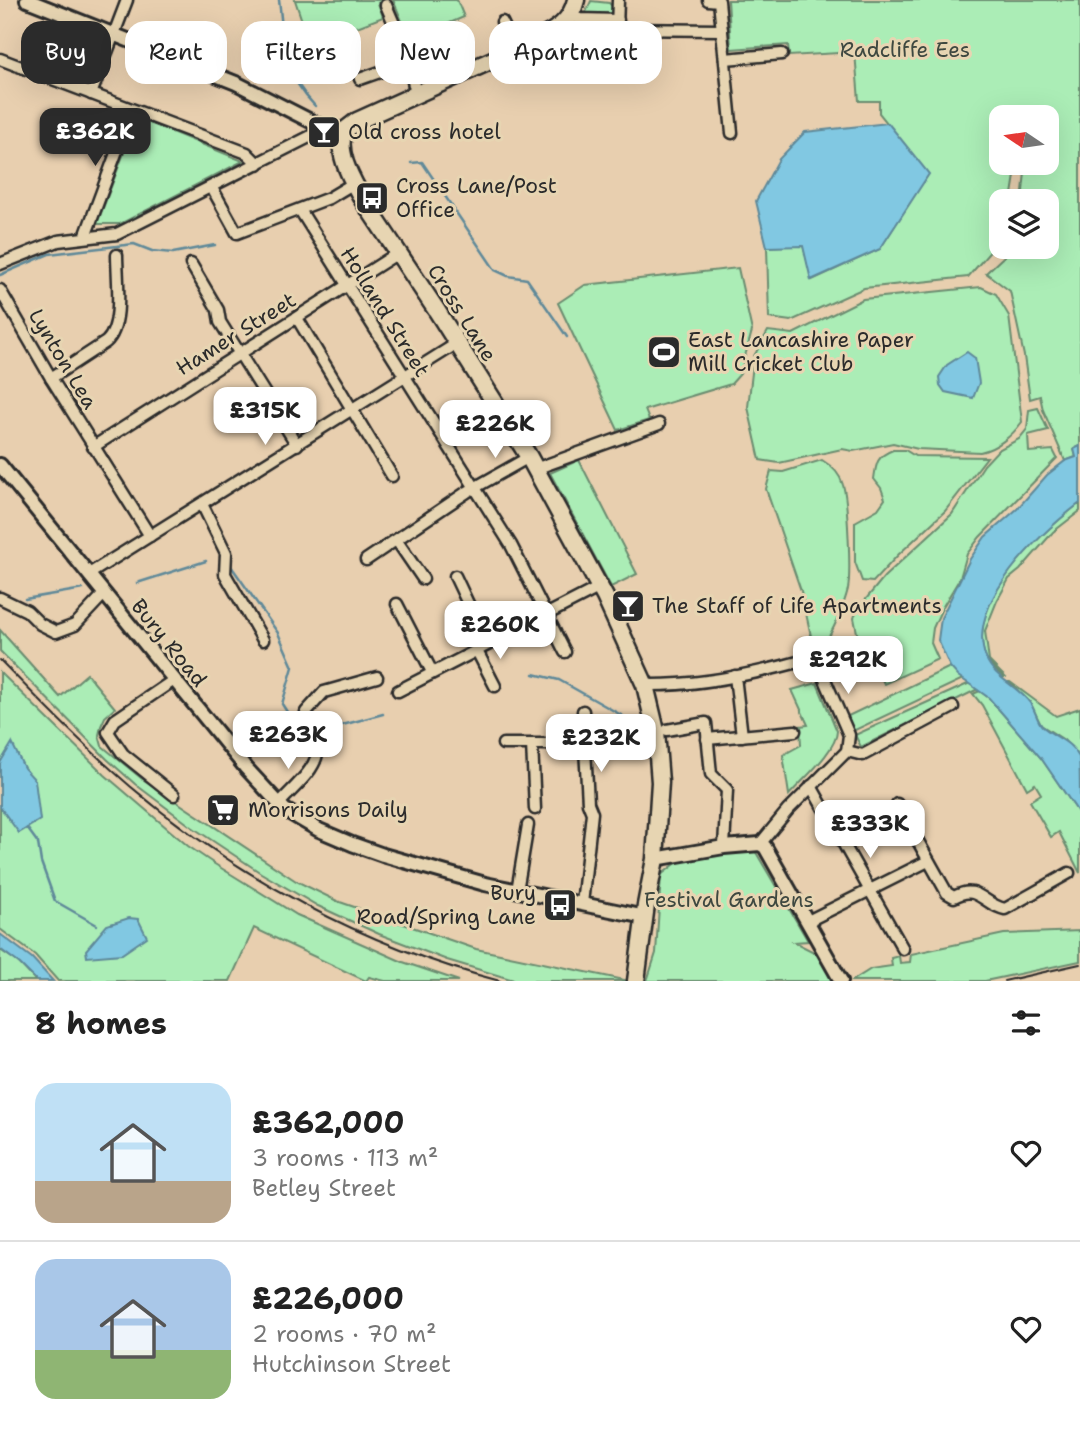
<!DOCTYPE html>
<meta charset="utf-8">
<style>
:root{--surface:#fff;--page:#f6f6f6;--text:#222;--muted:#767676;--line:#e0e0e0;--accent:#2b2b2b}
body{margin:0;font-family:"Shantell Sans",sans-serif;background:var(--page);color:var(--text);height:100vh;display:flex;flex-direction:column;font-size:26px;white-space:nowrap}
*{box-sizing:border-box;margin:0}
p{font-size:23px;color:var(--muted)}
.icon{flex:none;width:38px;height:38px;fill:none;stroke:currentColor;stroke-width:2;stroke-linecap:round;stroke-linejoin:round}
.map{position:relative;height:981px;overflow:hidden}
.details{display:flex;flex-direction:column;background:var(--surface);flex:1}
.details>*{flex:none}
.banner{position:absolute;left:21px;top:21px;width:700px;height:63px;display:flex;gap:14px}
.needle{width:46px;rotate:283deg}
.buttons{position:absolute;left:989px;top:105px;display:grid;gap:14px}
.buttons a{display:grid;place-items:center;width:70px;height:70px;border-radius:14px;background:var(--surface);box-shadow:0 7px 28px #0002;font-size:35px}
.price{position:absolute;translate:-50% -60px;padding:0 16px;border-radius:14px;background:#fff;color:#222;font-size:23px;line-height:46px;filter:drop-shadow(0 2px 4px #0008)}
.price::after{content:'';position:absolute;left:50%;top:42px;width:21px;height:16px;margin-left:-10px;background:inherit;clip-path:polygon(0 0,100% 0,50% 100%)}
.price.current{background:var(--accent);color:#fff}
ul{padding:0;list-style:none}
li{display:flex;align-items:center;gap:21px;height:175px;padding:0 35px}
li+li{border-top:2px solid var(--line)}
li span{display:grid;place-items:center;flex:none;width:196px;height:140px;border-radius:21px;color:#555}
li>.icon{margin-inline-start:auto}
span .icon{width:84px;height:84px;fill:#fffc;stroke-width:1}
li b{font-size:30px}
h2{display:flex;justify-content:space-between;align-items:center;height:84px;padding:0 35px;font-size:30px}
.tag{padding:0 24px;border-radius:21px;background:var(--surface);box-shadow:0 7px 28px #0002;font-size:24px;line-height:63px}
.tag.current{background:var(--accent);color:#fff}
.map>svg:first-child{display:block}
.green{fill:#abedb6;stroke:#6b8c70;stroke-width:2}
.water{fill:#81c8e2;stroke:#5f8999;stroke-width:2}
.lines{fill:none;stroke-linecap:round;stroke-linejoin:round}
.stream{stroke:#5f8999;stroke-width:2.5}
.minor-casing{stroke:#2b2b2b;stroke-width:15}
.tertiary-casing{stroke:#2b2b2b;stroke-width:18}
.primary-casing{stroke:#2b2b2b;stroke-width:21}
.minor{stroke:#e7d5b2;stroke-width:10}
.tertiary{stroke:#e7d5b2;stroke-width:12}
.primary{stroke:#e7d5b2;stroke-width:16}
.tram{stroke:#2b2b2b;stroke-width:2}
.labels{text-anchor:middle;stroke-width:6;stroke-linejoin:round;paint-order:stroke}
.park-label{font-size:21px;fill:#3e4840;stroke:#e7d5b2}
.poi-label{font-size:21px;fill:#2b2b2b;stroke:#e7d5b2;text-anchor:start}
.street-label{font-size:21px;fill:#2b2b2b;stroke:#e7d5b2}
</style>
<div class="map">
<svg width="1080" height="981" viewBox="0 0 1080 981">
<rect width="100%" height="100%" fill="#e8cfaf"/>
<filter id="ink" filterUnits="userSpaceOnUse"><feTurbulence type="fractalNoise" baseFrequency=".0143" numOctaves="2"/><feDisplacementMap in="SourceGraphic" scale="14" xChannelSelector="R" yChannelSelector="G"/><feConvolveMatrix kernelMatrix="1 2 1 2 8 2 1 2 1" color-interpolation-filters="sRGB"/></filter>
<g filter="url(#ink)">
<g class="green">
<polygon points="295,0 384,0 378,3 383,17 310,45"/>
<polygon points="393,0 457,0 464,17 410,40"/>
<polygon points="728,0 1080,0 1080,446 1074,449 1076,457 1065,461 1043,410 1040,396 1030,399 1024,356 1010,291 986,273 1014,247 1046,247 1046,201 1022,201 1026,163 1046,163 1046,117 1031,117 1031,115 1025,112 1024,117 1001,117 1001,163 1017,163 1011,201 1001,201 1001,239 968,277 864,288 791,321 769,318 767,247 803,245 812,280 880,249 928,174 879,113 879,101 859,101 855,52 789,56 788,45 731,49"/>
<polygon points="591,1 609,3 612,6 612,14 588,14 586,12"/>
<polygon points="140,119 243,161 120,224 97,224 135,124"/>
<polygon points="738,268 752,331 740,374 731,384 645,410 649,420 618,430 558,303 585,285"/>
<path d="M981 287 996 294 1009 316 1022 422C1012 436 996 449 980 452L918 449 893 443 853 451 842 449 779 463 760 460 748 407 754 356 768 331 793 334 863 299Z"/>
<polygon points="1038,408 1048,430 1028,435 1029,452 1053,450 1057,458 980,537 967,554 960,578 942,608 933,628 931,643 938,659 884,684 879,672 869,671 864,667 854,618 857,610 884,577 952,514 984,465 998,450 1019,439 1027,429 1029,410"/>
<path d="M893 450H905L915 456 987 457 945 511 898 555 873 582 862 581 855 562V522L878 509 885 499 881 488 874 479C876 463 877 456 893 450Z"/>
<polygon points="579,460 637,574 611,587 550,473"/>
<path d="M822 460C832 466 840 474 843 485 848 501 851 573 848 589 844 605 833 632 824 644L813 645 801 591 766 489 771 471 783 472Z"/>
<path d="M1080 503V511L1053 532 1020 570 1009 579 997 601 985 631 989 661 1005 677H1003C997 671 988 665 985 657 966 600 1041 533 1080 503Z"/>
<polygon points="0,630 60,697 87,674 115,708 105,717 101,726 99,735 102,746 141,778 296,881 337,901 476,949 629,981 517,981 447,960 379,934 318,906 261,873 192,827 135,784 107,759 0,651"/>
<polygon points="950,667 963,679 853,731 846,717"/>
<polygon points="0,672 105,775 188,846 213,863 297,915 403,962 459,981 385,981 369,977 366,981 254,928 230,981 58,981 35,955 0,929"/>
<polygon points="1008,682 1010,682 1056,716 1080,708 1080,759 1064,740 1041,725 1030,702"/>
<path d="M817 683 837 731C837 750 802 780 789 795L783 755 801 745 800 726 808 725 792 690Z"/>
<polygon points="970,683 978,689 861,747 855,735"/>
<polygon points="980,691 989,698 1041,758 1080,815 1080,873 1059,832 1051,837 1030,801 1041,794 1035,784 1027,789 982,705 973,694"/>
<polygon points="754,849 808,941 794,942 818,954 834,981 647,981 656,953 661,875 679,861"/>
<polygon points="1080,931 1080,961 985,981 852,981 871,969 892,966 891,958 899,956 900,963 910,962 911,954 1004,934"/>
<polygon points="0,950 18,962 36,981 0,981"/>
</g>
<g class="water">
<polygon points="888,123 929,174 880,249 811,280 803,246 767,247 756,201 779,159 805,132"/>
<polygon points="967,352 975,358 979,383 973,398 945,392 940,385 939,377 947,365"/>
<path d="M1080 446V503C1042 532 964 603 986 658 993 677 1019 687 1030 703 1035 709 1037 721 1042 726 1054 737 1071 741 1079 757 1080 767 1080 801 1080 815L1041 758 989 698 958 676 950 667 938 640 941 618 970 559 985 537 1017 509 1047 475 1065 461 1076 457 1074 449Z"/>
<polygon points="12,743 24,768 35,780 40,820 19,833 0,807 0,763"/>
<polygon points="129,918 138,919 147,937 122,954 87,957 86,950 107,925"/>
<polygon points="0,934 32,958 53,981 37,981 20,964 0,949"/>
</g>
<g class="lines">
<g class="stream">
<path d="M279 0C285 46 280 69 315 106"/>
<polyline points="411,163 422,162 495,270 508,276 527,279 567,337"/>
<polyline points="0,275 49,254 134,244 152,251 173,253 215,245"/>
<polyline points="231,566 278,633 293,667 282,704 302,736 383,714"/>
<polyline points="137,583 206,561"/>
<polyline points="25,599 83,589"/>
<polyline points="534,674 559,680 623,716"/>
<polyline points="27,828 38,843 41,862 55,901 97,925"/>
</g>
<g class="minor-casing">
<g id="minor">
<polyline points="618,0 617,29 722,30"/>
<polyline points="708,0 719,1 732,133"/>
<polyline points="386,5 404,47 416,93"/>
<polyline points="570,16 580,19 618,20"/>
<polyline points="502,22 515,50"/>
<polyline points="0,59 247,153 258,164"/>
<polyline points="725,59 782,54"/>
<polyline points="360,79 408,62"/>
<polyline points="91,94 127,0"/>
<polyline points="212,188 237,233 329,198 354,183"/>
<polyline points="300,210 511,545 565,652"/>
<polyline points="85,237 132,110"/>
<polyline points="0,264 58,241 117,234 317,133 321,127"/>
<polyline points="191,264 218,310 220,322 297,445"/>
<polyline points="0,290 51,378 150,536"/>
<polyline points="297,318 392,476"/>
<path d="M51 378 106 342C124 326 117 279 117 255"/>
<polyline points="93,447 398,253"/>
<polyline points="535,469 659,424"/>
<polyline points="202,504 226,553 225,574 263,640"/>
<polyline points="397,541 423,579"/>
<polyline points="366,560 467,492 529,457"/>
<polyline points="89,574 456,344"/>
<polyline points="455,576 487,644"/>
<polyline points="0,598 27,611 40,624 56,632 75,625 104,594"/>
<polyline points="397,604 432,672"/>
<polyline points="810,645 849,735 847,751"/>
<polyline points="476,649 495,686"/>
<polyline points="735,676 742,736"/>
<path d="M645 685C700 686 756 674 809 659"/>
<polyline points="398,691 600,587"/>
<polyline points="667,730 706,723 711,774 727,790 724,847"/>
<polyline points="707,739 795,731"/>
<polyline points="503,744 584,744 658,739"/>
<polyline points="532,744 535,809"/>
<polyline points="811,786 903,949"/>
<polyline points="174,795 123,754 108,732 115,720 174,680"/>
<path d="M279 804C291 789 322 767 317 744 314 733 309 722 306 712L324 692 377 677"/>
<path d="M897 804 947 893 954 897C978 883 983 905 1005 909L1069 873"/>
<polyline points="760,844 788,810 847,751 863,755 953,707"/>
<polyline points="517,891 528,825"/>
<polyline points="582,904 592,813 588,803 583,711"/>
<polyline points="808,921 928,861"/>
</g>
</g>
<g class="tertiary-casing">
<g id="tertiary">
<polyline points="27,0 236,83 342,137"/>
<polyline points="0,465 246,768 285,810 319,830 352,844 383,855 485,884 645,917"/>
<polyline points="655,859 724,847 760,844 765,847 841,981"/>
</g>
</g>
<g class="primary-casing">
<path id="primary" d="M576 0C571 22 556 30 537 40L357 121 344 131C335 153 353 181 363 200L437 311 529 457 605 597 645 685 656 731 660 782 655 859 646 905 636 981"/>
</g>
<use href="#minor" class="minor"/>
<use href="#tertiary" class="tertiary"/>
<use href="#primary" class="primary"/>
<g class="tram">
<path d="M0 660C42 703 85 747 130 786 237 877 364 946 500 981"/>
<polyline points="1004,981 1080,964"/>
</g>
</g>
</g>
<defs>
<g id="bar-square" transform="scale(1.75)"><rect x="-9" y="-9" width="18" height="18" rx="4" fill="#2b2b2b" stroke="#e7d5b2"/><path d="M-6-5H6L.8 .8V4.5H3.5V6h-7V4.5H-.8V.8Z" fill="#fff"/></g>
<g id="bus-square" transform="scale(1.75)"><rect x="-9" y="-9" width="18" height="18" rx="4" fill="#2b2b2b" stroke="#e7d5b2"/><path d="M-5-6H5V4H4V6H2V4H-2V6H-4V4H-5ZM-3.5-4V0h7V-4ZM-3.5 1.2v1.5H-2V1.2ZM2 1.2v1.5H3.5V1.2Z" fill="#fff"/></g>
<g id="stadium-square" transform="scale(1.75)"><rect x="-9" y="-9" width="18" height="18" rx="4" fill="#2b2b2b" stroke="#e7d5b2"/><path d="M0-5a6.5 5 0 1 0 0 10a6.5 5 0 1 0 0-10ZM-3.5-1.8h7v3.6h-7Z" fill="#fff"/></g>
<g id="supermarket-square" transform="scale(1.75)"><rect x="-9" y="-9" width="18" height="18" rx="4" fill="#2b2b2b" stroke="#e7d5b2"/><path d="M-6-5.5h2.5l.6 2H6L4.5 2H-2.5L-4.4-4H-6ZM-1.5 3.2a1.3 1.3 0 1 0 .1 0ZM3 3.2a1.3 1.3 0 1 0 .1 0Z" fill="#fff"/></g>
</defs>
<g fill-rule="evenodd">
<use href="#bar-square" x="324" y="132"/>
<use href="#bus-square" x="372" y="198"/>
<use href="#stadium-square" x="664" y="352"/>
<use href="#bar-square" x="628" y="606"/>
<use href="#supermarket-square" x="223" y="810"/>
<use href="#bus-square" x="560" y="905"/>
</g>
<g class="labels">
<g class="park-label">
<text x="905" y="57">Radcliffe Ees</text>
<text x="729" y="907">Festival Gardens</text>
</g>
<g class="poi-label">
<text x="348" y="139">Old cross hotel</text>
<text x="396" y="193">Cross Lane/Post<tspan x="396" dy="24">Office</tspan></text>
<text x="688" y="347">East Lancashire Paper<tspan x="688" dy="24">Mill Cricket Club</tspan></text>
<text x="652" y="613">The Staff of Life Apartments</text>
<text x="248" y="817">Morrisons Daily</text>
<text x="536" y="900" text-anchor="end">Bury<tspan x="536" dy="24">Road/Spring Lane</tspan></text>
</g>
<g class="street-label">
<text transform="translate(385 312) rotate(58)" y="7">Holland Street</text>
<text transform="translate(462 313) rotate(58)" y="7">Cross Lane</text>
<text transform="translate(236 334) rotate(-32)" y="7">Hamer Street</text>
<text transform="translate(63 359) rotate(59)" y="7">Lynton Lea</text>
<text transform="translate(169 643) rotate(51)" y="7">Bury Road</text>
</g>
</g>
</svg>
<div class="buttons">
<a><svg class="needle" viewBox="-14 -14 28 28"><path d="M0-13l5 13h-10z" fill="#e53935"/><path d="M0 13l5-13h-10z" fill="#767676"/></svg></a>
<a><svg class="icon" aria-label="layers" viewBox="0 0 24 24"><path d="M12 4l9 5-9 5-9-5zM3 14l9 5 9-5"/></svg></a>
</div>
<b class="price current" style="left:95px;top:168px">£362K</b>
<b class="price" style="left:265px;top:447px">£315K</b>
<b class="price" style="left:495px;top:460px">£226K</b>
<b class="price" style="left:500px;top:661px">£260K</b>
<b class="price" style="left:848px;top:696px">£292K</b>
<b class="price" style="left:288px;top:771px">£263K</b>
<b class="price" style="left:601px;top:774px">£232K</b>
<b class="price" style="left:870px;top:860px">£333K</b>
<div class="banner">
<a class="tag current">Buy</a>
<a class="tag">Rent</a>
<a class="tag">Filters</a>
<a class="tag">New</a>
<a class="tag">Apartment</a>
</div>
</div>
<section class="details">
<h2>8 homes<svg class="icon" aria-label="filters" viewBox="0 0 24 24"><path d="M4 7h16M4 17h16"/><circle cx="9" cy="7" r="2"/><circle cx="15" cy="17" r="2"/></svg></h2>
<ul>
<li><span style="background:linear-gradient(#bfe0f5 70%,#b9a48a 0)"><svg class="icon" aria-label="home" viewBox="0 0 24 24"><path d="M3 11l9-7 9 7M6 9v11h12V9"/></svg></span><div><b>£362,000</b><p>3 rooms · 113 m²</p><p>Betley Street</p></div><svg class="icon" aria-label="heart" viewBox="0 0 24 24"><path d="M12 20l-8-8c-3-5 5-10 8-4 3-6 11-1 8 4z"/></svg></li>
<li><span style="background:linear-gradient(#a9c7e8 65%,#8fb573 0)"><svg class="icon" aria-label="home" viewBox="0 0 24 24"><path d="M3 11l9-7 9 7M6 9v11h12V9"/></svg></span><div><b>£226,000</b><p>2 rooms · 70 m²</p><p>Hutchinson Street</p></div><svg class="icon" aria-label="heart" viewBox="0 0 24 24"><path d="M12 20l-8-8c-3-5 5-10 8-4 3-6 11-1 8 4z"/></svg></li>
</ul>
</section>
